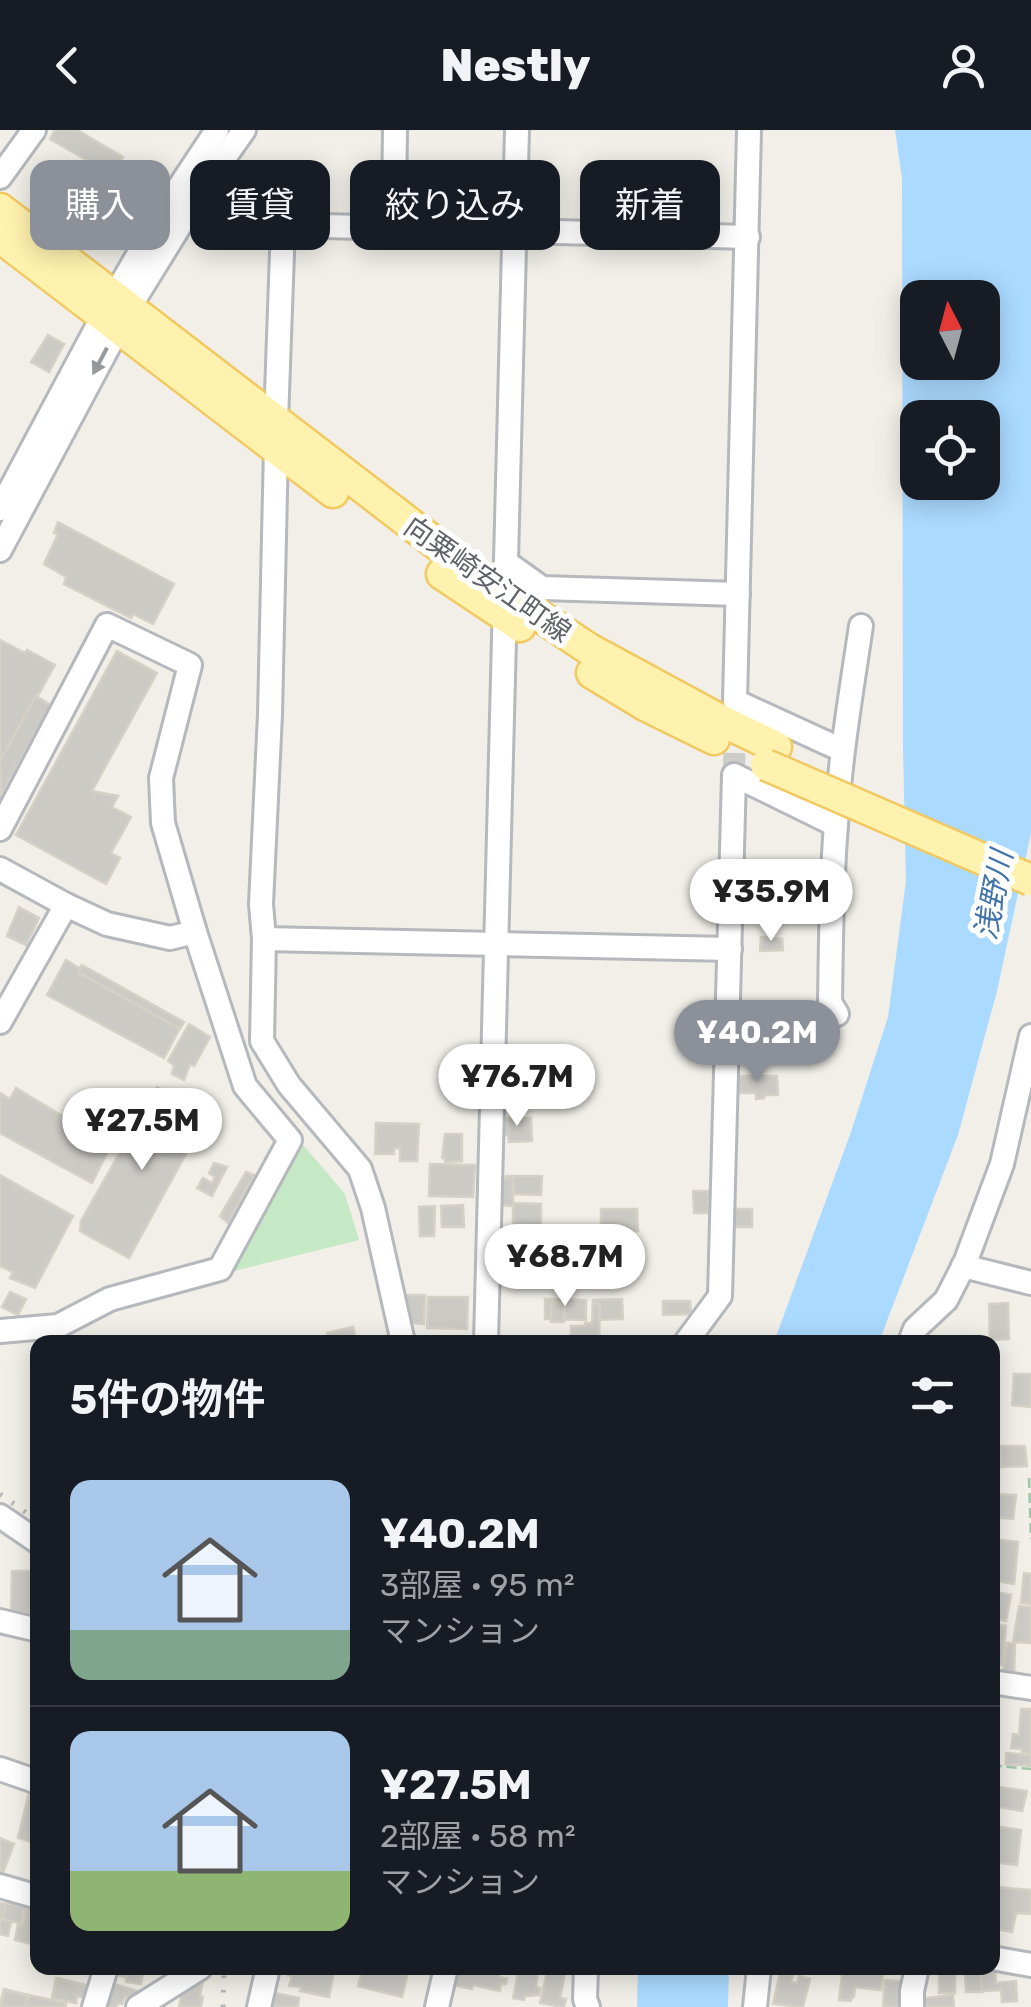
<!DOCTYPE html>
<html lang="ja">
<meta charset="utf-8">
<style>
:root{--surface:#171b24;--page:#242831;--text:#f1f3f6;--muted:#9ea1a6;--line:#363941;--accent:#8c9099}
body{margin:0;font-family:Rubik,"Noto Sans JP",sans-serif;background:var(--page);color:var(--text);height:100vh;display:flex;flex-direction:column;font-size:38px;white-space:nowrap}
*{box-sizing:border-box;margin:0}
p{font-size:32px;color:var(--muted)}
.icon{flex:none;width:55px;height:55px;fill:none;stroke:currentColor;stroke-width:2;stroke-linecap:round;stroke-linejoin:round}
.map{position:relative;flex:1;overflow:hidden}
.panel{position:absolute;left:30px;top:1205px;width:970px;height:640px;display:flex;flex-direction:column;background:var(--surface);border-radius:20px;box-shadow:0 5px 25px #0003}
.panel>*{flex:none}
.banner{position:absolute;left:30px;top:30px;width:972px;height:90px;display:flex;gap:20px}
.needle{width:65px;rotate:354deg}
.tools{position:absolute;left:900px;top:150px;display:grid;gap:20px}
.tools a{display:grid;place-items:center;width:100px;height:100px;border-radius:20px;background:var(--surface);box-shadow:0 5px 25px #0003;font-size:50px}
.price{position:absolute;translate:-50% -85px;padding:0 22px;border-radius:35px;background:#fff;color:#222;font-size:32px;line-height:65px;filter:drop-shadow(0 2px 5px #0008)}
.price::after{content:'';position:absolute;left:50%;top:60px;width:30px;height:22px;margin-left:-15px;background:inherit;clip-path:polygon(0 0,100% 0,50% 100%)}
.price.on{background:var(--accent);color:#fff}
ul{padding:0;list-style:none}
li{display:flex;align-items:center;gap:30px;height:250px;padding:0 40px}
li+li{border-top:2px solid var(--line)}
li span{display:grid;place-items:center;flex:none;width:280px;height:200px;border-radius:20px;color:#555}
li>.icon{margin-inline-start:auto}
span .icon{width:120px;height:120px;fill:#fffc;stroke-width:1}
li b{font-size:42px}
h2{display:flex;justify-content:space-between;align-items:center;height:120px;padding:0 40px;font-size:42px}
.chip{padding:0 35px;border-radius:20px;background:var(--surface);box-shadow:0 5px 25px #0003;font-size:35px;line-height:90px}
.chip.on{background:var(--accent);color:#fff}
header{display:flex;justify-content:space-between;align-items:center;height:130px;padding:0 40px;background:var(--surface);font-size:45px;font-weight:800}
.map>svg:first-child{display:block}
.green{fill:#c5e8c5}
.water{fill:#aadaff;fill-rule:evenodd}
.building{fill:#cccac5;stroke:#d6d1c6;stroke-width:2.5}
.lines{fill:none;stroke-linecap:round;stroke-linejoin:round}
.minor-tunnel{stroke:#ccccc8;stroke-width:22;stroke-dasharray:22 11;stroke-linecap:butt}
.minor-casing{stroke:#b5b8bc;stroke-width:28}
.major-casing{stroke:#f2c960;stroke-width:35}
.path{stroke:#9cc7a9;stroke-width:2.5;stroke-dasharray:10 5;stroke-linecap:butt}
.minor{stroke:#fff;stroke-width:22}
.major{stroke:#fff2af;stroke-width:30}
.rail{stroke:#b6b7b8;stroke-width:5;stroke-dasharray:2.5 12;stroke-linecap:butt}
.major-bridge-casing{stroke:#f2c960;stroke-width:35;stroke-linecap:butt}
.major-bridge{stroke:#fff2af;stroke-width:30}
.oneway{fill:#979a9d}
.labels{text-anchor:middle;stroke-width:10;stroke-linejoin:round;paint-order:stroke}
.street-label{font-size:28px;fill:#5f6368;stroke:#fff}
.water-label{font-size:30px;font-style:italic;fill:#4174aa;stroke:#fff}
</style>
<header><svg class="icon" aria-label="back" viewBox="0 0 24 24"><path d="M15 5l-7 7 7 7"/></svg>Nestly<svg class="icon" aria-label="person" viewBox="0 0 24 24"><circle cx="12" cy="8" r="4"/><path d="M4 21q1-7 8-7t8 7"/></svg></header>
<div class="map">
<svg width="1031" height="1877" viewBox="0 0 1031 1877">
<rect width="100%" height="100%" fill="#f1efe8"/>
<polygon class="green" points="299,1010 345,1064 359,1110 230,1142"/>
<g class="water">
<path d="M895 0H1031V703L997 861 958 1005 879 1212H774L851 1002 888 887 906 751 903 618 902 48ZM918 168H982V232H918ZM918 288H982V352H918Z"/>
<polygon points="638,1838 729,1838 728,1877 637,1877"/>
</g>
<g class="building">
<polygon points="55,0 77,0 123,27 111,44 50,9"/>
<polygon points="65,35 117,65 98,98 46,68"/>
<polygon points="48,205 64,214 49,242 31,232"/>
<polygon points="58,392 174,454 153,494 133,484 131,488 64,454 66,447 44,434 58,404 54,403"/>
<polygon points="0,510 25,523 27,520 55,535 0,633"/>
<polygon points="117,521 157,543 92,661 118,666 112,677 131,687 111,723 120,728 106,754 16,705"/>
<polygon points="36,566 51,575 1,665 0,631"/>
<polygon points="19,777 39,788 26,815 7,806"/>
<polygon points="761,807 782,809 783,820 760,821"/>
<polygon points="66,830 79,838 82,836 183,892 164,928 47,865"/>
<polygon points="82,835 184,892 180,899 78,842"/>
<polygon points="189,894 210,907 194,936 190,934 184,950 172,944 174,935 168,931"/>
<polygon points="734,946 777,946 778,965 765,965 764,968 756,969 756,963 735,963"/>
<polygon points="157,957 206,987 129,1128 80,1101 81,1091"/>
<polygon points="16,958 111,1015 92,1053 0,1003 0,963 10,969"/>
<polygon points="500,988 531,988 532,1011 509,1012 508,1005 500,1005"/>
<polygon points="376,993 419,994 417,1031 400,1031 400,1018 394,1018 394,1024 375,1024"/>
<polygon points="445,1004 462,1004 462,1031 445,1032 445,1028 442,1028"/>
<polygon points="214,1033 227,1037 212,1066 197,1058 203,1048 212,1053 215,1047 209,1043"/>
<polygon points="430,1034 475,1035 473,1067 429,1066"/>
<polygon points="246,1042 254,1045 228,1093 220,1086"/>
<polygon points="0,1045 73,1086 35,1158 10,1148 13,1142 0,1136"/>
<polygon points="506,1046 542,1046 541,1065 506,1064"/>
<polygon points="500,1049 513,1049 513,1076 499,1075"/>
<polygon points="693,1061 708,1061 709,1083 694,1083"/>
<polygon points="513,1073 541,1074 541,1099 513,1098"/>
<polygon points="463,1075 464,1097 442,1097 441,1076"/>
<polygon points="435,1076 434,1106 420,1106 419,1077"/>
<polygon points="601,1079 637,1079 638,1101 601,1102"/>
<polygon points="733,1079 752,1079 752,1097 734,1097"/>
<polygon points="589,1107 587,1144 535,1144 537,1110"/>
<polygon points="10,1162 26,1169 18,1185 2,1177"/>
<polygon points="404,1165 425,1165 424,1194 404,1192"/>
<polygon points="428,1167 468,1167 467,1199 427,1198"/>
<polygon points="545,1169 586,1170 586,1190 545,1189"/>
<polygon points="622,1169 623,1189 593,1190 593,1170"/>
<polygon points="663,1171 690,1171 691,1184 663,1185"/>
<polygon points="551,1172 565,1173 564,1192 551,1192"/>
<polygon points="1008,1173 1009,1209 990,1210 989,1174"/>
<polygon points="593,1174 600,1174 599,1210 571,1209 571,1196 585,1196 585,1193 592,1193"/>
<polygon points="353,1197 356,1210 329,1212 327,1203"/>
<polygon points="1014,1244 1031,1244 1031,1277 1012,1275"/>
<polygon points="1000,1316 1025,1316 1027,1336 1001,1337"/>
<polygon points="992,1364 1016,1365 1013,1389 992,1387"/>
<polygon points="992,1409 1018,1412 1014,1454 992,1450"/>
<polygon points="12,1441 38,1441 38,1483 11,1482"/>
<polygon points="1024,1443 1031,1444 1031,1474 1021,1473"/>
<polygon points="992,1461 1011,1465 1006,1491 992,1488"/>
<polygon points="1019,1476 1031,1477 1031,1513 1013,1512"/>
<polygon points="992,1493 1006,1496 1002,1535 992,1534"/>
<polygon points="1007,1513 1015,1514 1014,1543 1003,1541"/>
<polygon points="1021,1579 1031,1579 1031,1623 1022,1623 1022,1619 1011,1618 1013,1604 1019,1605"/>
<polygon points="1006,1623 1031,1625 1031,1636 1006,1634"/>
<polygon points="992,1656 1027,1661 1022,1681 992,1676"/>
<polygon points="29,1663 38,1665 38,1690 32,1712 18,1708"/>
<polygon points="992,1679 998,1680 994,1696 1021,1700 1017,1735 992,1732"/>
<polygon points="0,1708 14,1714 1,1748 0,1748"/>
<polygon points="996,1757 1031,1760 1031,1784 1016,1783 1012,1802 992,1798"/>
<polygon points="0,1773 24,1778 21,1792 11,1792 8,1806 0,1804"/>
<polygon points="6,1773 24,1777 21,1793 2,1789"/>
<polygon points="27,1775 38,1778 38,1802 37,1804 34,1804 32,1814 15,1810 18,1794 23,1795"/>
<polygon points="119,1838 144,1838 141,1854 126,1852 126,1847 117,1845"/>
<polygon points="289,1838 322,1838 334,1841 329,1867 300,1861 301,1857 289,1856 292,1846 288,1845"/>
<polygon points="363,1838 375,1838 407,1846 402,1867 358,1856"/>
<polygon points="458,1838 501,1838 499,1847 507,1849 506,1854 501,1854 500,1861 473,1855 472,1859 454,1855"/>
<polygon points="519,1838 538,1838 536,1857 540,1858 539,1865 525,1866 524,1870 513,1868"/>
<polygon points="548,1838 566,1838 560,1868 566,1869 564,1877 540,1873"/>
<polygon points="843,1838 886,1838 885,1841 883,1841 881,1860 855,1857 854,1867 852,1867 851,1871 839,1870"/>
<polygon points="965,1840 981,1840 982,1862 966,1862"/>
<polygon points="981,1840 995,1840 996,1853 1016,1851 1017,1871 1002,1872 1001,1860 982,1861"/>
<rect x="939" y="1842" width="16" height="21"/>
<polygon points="780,1843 793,1845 791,1852 797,1853 799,1846 810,1849 803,1877 773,1874"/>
<polygon points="56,1848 90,1856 88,1868 77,1866 76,1873 52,1868"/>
<polygon points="57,1849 90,1857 87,1868 77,1866 76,1873 53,1868"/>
<polygon points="191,1850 203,1850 200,1866 203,1867 201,1877 179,1877 183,1858"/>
<polygon points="885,1850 908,1852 906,1877 883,1877"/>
<polygon points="114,1854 138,1861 136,1868 125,1867 122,1874 118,1873 116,1877 106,1877"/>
<polygon points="4,1859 28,1865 25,1877 0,1876"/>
<polygon points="5,1860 66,1875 65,1877 1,1877"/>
<polygon points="274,1863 299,1868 298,1877 274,1877"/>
<polygon points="28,1865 66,1873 65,1877 25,1877"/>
<polygon points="953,1865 954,1877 919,1877 918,1869"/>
</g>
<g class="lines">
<polyline class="minor-tunnel" points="734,645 735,585"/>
<g class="minor-casing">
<g id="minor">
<polyline points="749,0 735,571 842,620"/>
<polyline points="0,47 34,0"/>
<polyline points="391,96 394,73 395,0"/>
<polyline points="276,291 283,95 748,107"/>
<polyline points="276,318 270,584 261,774 264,809 262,911 289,955 360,1039 373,1078 403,1212"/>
<polyline points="0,379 104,184 164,80 217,0"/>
<polyline points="0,420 129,178 203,58 244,0"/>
<polyline points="507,433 542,458 738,464"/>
<polyline points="0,699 107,495 190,535 161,648 163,693 195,802 245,956 290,1010 220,1139 110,1169 58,1196 0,1201"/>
<polyline points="0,739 66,775 107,794 170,808 195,802"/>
<polyline points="264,809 730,819"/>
<path d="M837 884 830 872C831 813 831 754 836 695 840 628 851 563 861 496"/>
<polyline points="0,892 66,775"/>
<polyline points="963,1136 1031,1153"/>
<polyline points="486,1212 517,0"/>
<polyline points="686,1212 720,1166 734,645 836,695"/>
<polyline points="910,1212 915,1199 946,1170 965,1133 1002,1034 1031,906"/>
<polyline points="0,1386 38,1412"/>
<polyline points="0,1491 38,1500"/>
<polyline points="992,1552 1031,1558"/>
<polyline points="0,1639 38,1652"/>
<polyline points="0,1756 38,1767"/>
<polyline points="992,1828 1031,1835"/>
<polyline points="586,1838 585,1869 588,1877"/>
<polyline points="94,1877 106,1838"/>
<polyline points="138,1877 200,1838"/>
<polyline points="259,1877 268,1838"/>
<polyline points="437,1877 446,1838"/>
<polyline points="755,1877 759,1838"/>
<polyline points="912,1877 912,1861 917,1838"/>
</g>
</g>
<g class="major-casing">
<g id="major">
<polyline points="0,79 464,435 589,519 720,590 776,617"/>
<polyline points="0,107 333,362"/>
<polyline points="442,444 520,496"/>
<polyline points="592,543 645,575 714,609"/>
</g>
</g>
<g class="path">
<polyline points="1029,1348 1031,1409"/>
<polyline points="992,1638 999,1636 1031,1639"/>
</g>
<use href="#minor" class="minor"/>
<use href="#major" class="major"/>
<g class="rail">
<polyline points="0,1364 38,1391"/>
<polyline points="223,1877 224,1838"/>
</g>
<g class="major-bridge-casing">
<polyline id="major-bridge" points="766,635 1031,750"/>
</g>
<use href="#major-bridge" class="major-bridge"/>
</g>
<defs><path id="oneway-solid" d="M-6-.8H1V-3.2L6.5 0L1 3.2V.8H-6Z" transform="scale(2.5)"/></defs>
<use class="oneway" href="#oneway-solid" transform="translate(100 231) rotate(118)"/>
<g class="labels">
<g class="street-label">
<text transform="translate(488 449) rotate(35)" y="10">向粟崎安江町線</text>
</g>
<g class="water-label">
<text transform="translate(994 765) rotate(-79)" y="10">浅野川</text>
</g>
</g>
</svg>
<div class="tools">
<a><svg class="needle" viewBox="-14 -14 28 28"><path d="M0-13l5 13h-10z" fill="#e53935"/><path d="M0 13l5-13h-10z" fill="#9ea1a6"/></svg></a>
<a><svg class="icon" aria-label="locate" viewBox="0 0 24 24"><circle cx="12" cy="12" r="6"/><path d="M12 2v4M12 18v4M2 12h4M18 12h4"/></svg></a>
</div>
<b class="price" style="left:771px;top:814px">¥35.9M</b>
<b class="price on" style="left:757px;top:955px">¥40.2M</b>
<b class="price" style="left:517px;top:999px">¥76.7M</b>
<b class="price" style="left:142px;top:1043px">¥27.5M</b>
<b class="price" style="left:565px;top:1179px">¥68.7M</b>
<div class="banner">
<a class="chip on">購入</a>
<a class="chip">賃貸</a>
<a class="chip">絞り込み</a>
<a class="chip">新着</a>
</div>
<section class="panel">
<h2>5件の物件<svg class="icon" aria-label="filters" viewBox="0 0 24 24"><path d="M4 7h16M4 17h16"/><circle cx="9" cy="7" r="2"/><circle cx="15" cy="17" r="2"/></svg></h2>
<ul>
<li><span style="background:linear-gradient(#a9c7e8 75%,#7fa58c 0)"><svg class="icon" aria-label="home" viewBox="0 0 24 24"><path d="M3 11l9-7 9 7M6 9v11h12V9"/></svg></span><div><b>¥40.2M</b><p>3部屋 · 95 m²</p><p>マンション</p></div></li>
<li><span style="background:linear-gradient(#a9c7e8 70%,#8fb573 0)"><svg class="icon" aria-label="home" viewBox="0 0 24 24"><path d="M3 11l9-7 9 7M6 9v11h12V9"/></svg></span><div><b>¥27.5M</b><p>2部屋 · 58 m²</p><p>マンション</p></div></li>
</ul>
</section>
</div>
